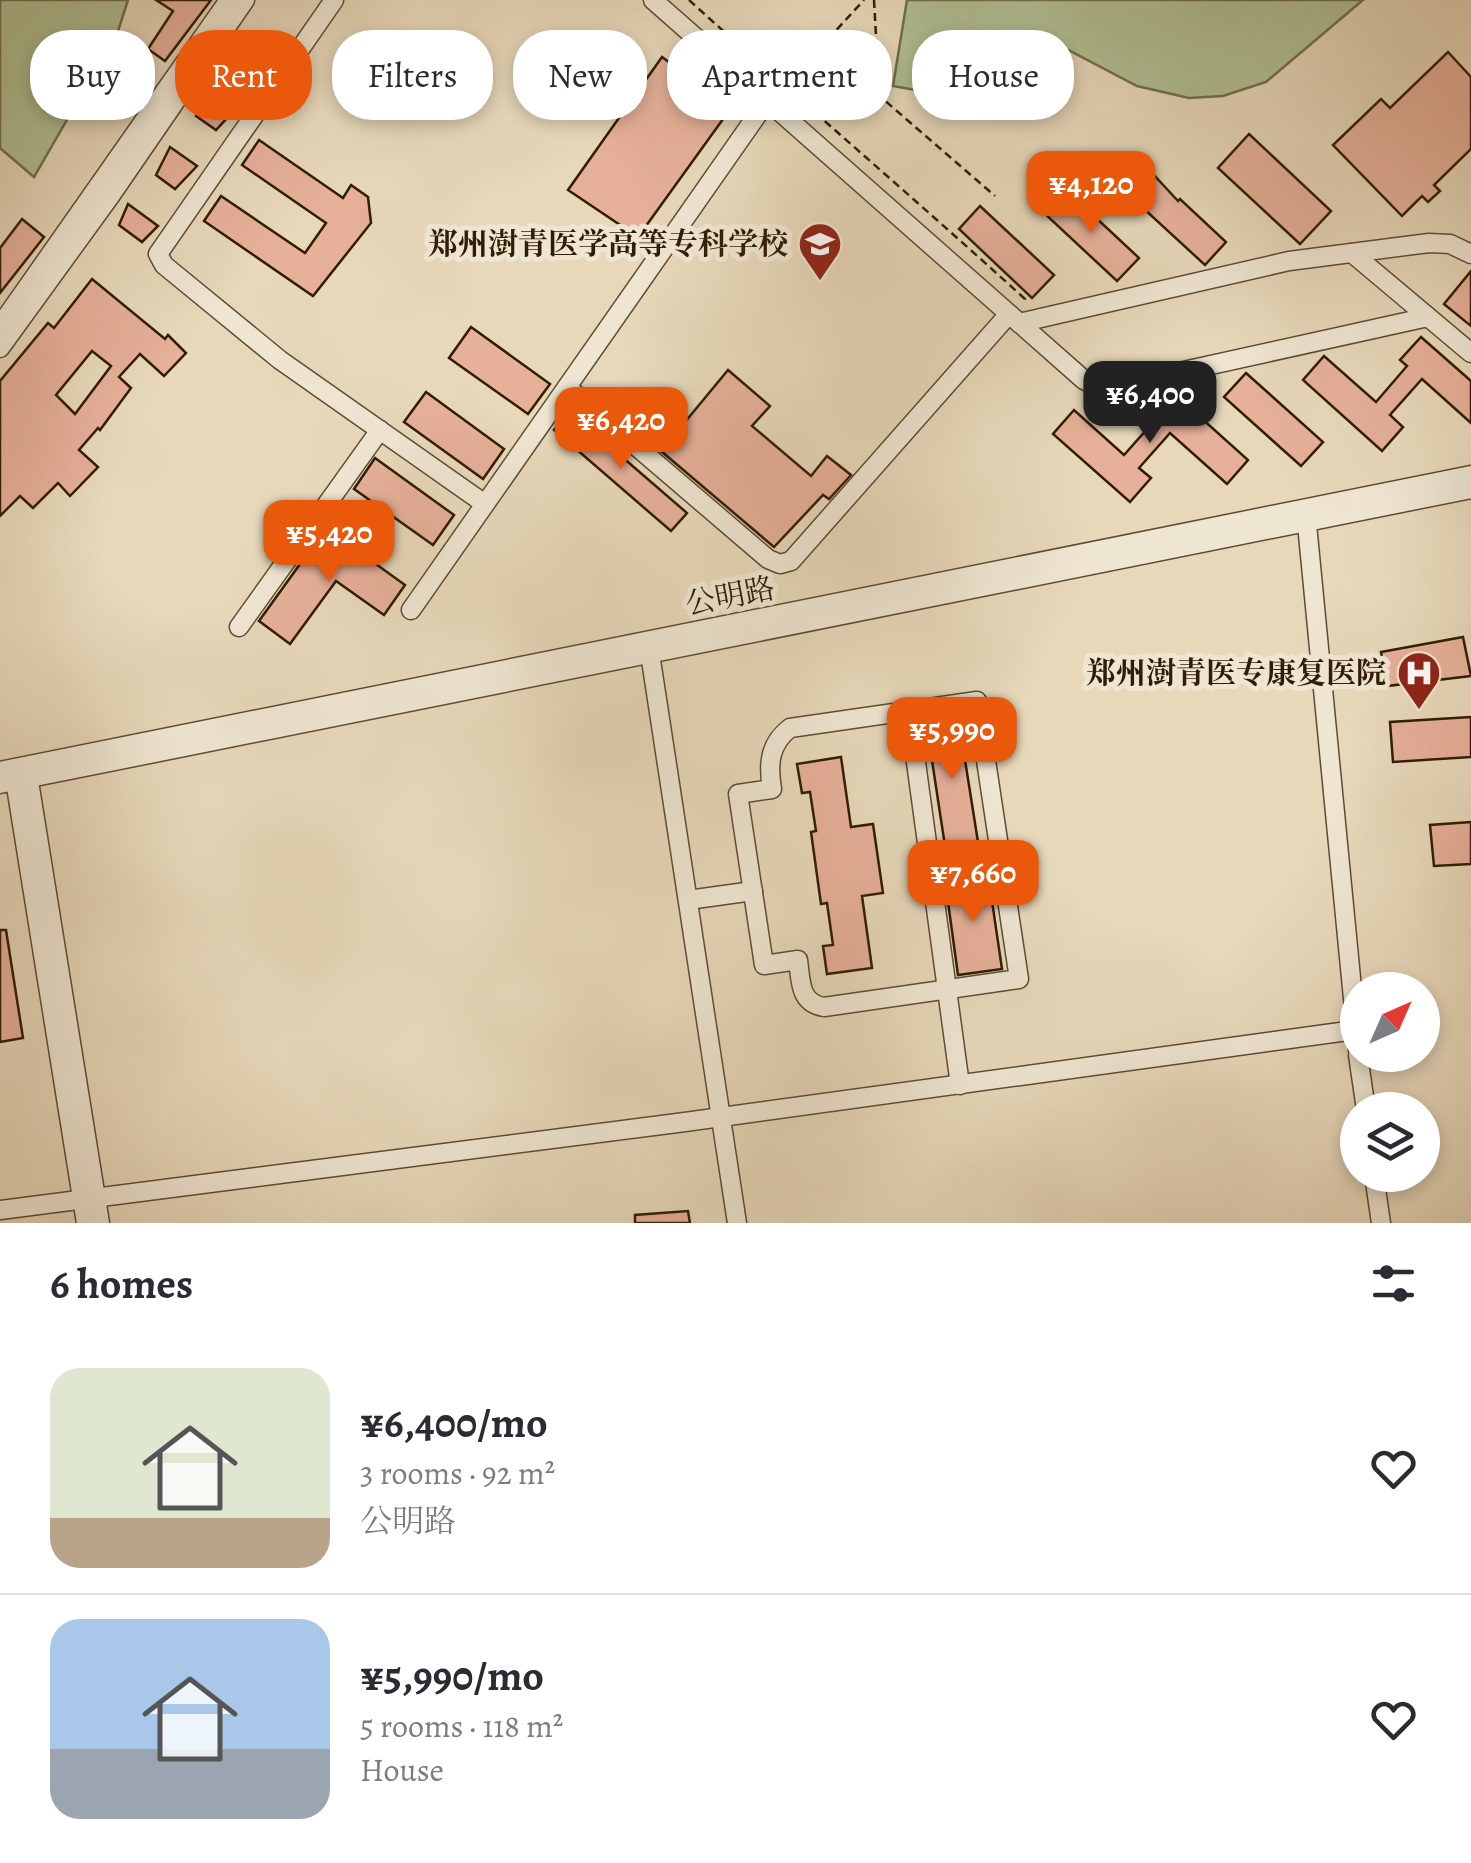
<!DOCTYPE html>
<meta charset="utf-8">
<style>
:root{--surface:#fff;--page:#f7f7f7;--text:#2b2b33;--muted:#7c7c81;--line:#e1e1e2;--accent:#ea580c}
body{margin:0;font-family:Alegreya,"Noto Serif SC",serif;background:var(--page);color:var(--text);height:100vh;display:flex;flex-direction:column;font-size:38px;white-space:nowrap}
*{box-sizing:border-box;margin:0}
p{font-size:32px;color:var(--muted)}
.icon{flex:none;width:55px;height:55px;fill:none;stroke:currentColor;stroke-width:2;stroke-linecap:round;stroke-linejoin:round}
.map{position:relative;height:1223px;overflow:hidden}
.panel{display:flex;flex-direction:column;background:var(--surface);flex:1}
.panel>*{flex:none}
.banner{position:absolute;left:30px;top:30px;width:1412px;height:90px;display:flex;gap:20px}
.needle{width:65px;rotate:45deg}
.tools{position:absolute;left:1340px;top:972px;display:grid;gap:20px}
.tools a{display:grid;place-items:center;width:100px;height:100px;border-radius:50%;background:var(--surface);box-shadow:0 5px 15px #0003;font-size:50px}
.price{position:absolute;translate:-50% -85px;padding:0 22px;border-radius:20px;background:var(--accent);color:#fff;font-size:32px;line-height:65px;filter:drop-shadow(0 2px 5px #0008)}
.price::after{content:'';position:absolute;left:50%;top:60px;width:30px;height:22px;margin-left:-15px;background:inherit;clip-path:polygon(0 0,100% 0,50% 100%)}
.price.on{background:#222;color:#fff}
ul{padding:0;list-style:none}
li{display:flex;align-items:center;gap:30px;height:250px;padding:0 50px}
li+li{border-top:2px solid var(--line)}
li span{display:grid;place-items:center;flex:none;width:280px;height:200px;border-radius:30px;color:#555}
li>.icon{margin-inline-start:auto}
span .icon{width:120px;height:120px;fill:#fffc;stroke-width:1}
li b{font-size:42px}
h2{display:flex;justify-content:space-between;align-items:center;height:120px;padding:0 50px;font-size:42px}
.pill{padding:0 35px;border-radius:40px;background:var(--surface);box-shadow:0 5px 15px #0003;font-size:35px;line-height:90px}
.pill.on{background:var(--accent);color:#fff}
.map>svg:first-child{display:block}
.green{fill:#b0c094;stroke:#706e4c;stroke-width:2.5}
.building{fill:#e6b099;stroke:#311d04;stroke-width:2.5;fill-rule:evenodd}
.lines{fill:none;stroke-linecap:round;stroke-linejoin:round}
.minor-casing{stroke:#5e4c32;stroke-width:21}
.path{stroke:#311d04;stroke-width:2.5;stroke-dasharray:8 5;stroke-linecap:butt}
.minor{stroke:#efe6d2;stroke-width:18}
.labels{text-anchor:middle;stroke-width:10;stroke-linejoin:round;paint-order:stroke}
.poi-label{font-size:30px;font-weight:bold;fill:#311d04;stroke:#efe6d2;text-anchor:end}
.street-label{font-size:30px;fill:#311d04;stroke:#efe6d2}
</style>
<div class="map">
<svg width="1471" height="1223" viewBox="0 0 1471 1223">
<rect width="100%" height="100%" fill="#e7d8ba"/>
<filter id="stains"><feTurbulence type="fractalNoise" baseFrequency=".002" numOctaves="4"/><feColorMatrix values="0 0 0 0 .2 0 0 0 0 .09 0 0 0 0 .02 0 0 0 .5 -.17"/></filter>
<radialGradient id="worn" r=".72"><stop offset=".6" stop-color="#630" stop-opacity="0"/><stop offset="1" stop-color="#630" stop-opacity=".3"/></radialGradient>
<g class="green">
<polygon points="0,0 128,0 118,31 34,177 0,148"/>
<polygon points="907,0 1363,0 1266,82 1223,96 1189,98 1137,86 1032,31 971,77 939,82 926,92 893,86"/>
</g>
<g class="building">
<polygon points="156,0 211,0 165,61 148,49 173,11"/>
<polygon points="250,34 263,43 260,47 278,59 265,77 234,57"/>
<polygon points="1448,52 1471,77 1471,149 1434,185 1440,191 1428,202 1422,196 1402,216 1333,145 1381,99 1390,108"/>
<polygon points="662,57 731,108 638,237 568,190"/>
<polygon points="211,87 238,106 216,130 196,116 206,102 202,100"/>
<polygon points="1249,134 1331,211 1300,244 1218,168"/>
<polygon points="259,140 343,198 351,185 368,197 371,223 313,296 204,221 221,196 305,253 326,223 242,165"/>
<polygon points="170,147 197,166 175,189 156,175"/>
<polygon points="1153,174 1178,201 1180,199 1226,242 1205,265 1131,197"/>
<polygon points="1065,189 1091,217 1093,215 1139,258 1117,281 1044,213"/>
<polygon points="128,204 158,226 142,242 119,225"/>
<polygon points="980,206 1054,275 1032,298 959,229"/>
<polygon points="22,219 44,237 0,293 0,248"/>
<polygon points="1471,271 1471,326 1444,304"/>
<path d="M92 279 165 339 168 335 186 353 164 376 140 354 119 377 131 388 100 430 98 428 79 450 98 467 70 496 58 483 33 508 20 496 0 516V381L48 323 54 328ZM92 351 111 366 75 414 56 395Z"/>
<polygon points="471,327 550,384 528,414 449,358"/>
<polygon points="1421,337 1471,381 1471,423 1422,379 1390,415 1403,427 1382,451 1303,380 1324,356 1376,402 1407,366 1400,360"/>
<polygon points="728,370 770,406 752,426 811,476 827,456 851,475 829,499 823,495 774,547 661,451"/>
<polygon points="1246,373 1323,442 1301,466 1224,397"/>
<polygon points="1170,390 1248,460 1227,484 1170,433 1139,468 1151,478 1130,502 1053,434 1074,410 1124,455 1155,420 1148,414"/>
<polygon points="426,392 504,449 483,479 404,422"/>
<polygon points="570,412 687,513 671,531 554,430"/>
<polygon points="375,458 454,515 433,545 354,489"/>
<polygon points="326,528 405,585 384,615 336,581 290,644 259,621"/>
<polygon points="1463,637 1471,676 1387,686 1381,652"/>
<polygon points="958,716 978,842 945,846 926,721"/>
<polygon points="1471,717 1471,757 1393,762 1390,722"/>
<polygon points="841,757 851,827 873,824 883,893 862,896 872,968 827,974 823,946 833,945 827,903 821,904 811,832 816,831 810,792 802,793 797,764"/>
<polygon points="1471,822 1471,864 1434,866 1430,825"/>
<polygon points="988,874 1002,969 958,975 945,880"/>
<polygon points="0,930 6,930 23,1038 0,1042"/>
<polygon points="688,1211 690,1223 635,1223 635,1215"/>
</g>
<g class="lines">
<g class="minor-casing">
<g id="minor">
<polyline points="334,0 158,254 164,265 280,360 485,504"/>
<polyline points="653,0 1084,380 1102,389 1428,317"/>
<polyline points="1352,253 1471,353"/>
<polyline points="1019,323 1289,261 1429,243 1450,244 1471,254"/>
<polyline points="0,326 229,0"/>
<polyline points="0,348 111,195 245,0"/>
<polyline points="567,387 768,559 780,564 791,561 1009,314"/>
<polyline points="1306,514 1358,1050"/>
<polyline points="411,610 767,101"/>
<polyline points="239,627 380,430"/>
<polyline points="649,647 737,1223"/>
<path d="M977 701 1019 979 824 1007C799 1003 801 981 798 960L764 965 738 794 772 789C768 765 769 744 790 728Z"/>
<polyline points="909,711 960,1085"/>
<polyline points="27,769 100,1223"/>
<polyline points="0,771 1471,475"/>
<polyline points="14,774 86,1223"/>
<polyline points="0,784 1471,489"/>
<polyline points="688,900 753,891"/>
<polyline points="1358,1055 1366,1110"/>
<polyline points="1374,1175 1381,1223"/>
<polyline points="0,1210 685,1122 1355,1030"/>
</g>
</g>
<g class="path">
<path d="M689 0C800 101 914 198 1025 299L1022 302"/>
<polyline points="874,0 879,89 883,99 995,196"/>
<polyline points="784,87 864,0"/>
</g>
<use href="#minor" class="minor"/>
</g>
<defs>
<g id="university-pin" transform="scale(2.25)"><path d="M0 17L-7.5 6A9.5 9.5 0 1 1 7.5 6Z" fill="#8f2418" stroke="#efe6d2"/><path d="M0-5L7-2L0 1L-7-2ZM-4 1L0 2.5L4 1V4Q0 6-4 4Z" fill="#fff"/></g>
<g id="hospital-pin" transform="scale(2.25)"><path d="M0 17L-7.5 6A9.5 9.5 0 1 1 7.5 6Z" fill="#8f2418" stroke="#efe6d2"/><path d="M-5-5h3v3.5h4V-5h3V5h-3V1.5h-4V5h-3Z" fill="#fff"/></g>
</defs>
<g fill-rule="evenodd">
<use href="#university-pin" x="820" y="244"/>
<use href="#hospital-pin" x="1419" y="673"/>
</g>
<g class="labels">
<g class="poi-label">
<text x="788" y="254">郑州澍青医学高等专科学校</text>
<text x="1386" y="683">郑州澍青医专康复医院</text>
</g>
<g class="street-label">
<text transform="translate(730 596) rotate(-11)" y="10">公明路</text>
</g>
</g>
<rect width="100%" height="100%" filter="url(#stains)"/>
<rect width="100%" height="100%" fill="url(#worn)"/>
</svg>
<div class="tools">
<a><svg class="needle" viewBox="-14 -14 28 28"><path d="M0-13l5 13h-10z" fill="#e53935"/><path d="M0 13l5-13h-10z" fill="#7c7c81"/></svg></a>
<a><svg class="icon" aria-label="layers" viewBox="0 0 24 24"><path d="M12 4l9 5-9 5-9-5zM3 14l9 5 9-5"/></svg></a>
</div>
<b class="price" style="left:1091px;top:236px">¥4,120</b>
<b class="price on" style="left:1150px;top:446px">¥6,400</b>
<b class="price" style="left:621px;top:472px">¥6,420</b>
<b class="price" style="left:329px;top:585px">¥5,420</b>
<b class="price" style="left:952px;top:782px">¥5,990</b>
<b class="price" style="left:973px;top:925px">¥7,660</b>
<div class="banner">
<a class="pill">Buy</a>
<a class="pill on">Rent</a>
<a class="pill">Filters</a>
<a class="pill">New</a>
<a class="pill">Apartment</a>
<a class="pill">House</a>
</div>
</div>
<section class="panel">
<h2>6 homes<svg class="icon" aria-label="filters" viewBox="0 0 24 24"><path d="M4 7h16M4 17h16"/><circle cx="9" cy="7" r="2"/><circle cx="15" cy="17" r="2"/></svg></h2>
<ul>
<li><span style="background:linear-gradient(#dfe7d0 75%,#b9a48a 0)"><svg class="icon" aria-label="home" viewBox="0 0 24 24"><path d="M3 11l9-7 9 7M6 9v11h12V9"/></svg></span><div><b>¥6,400/mo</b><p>3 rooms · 92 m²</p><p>公明路</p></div><svg class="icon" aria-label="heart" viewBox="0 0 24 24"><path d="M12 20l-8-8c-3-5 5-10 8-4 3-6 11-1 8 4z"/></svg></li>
<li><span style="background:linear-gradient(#a9c7e8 65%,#9aa5b1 0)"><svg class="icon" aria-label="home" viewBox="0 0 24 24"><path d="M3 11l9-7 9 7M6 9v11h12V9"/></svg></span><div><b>¥5,990/mo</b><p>5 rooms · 118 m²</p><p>House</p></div><svg class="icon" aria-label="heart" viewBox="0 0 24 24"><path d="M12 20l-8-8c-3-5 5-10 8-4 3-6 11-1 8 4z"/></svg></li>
</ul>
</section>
